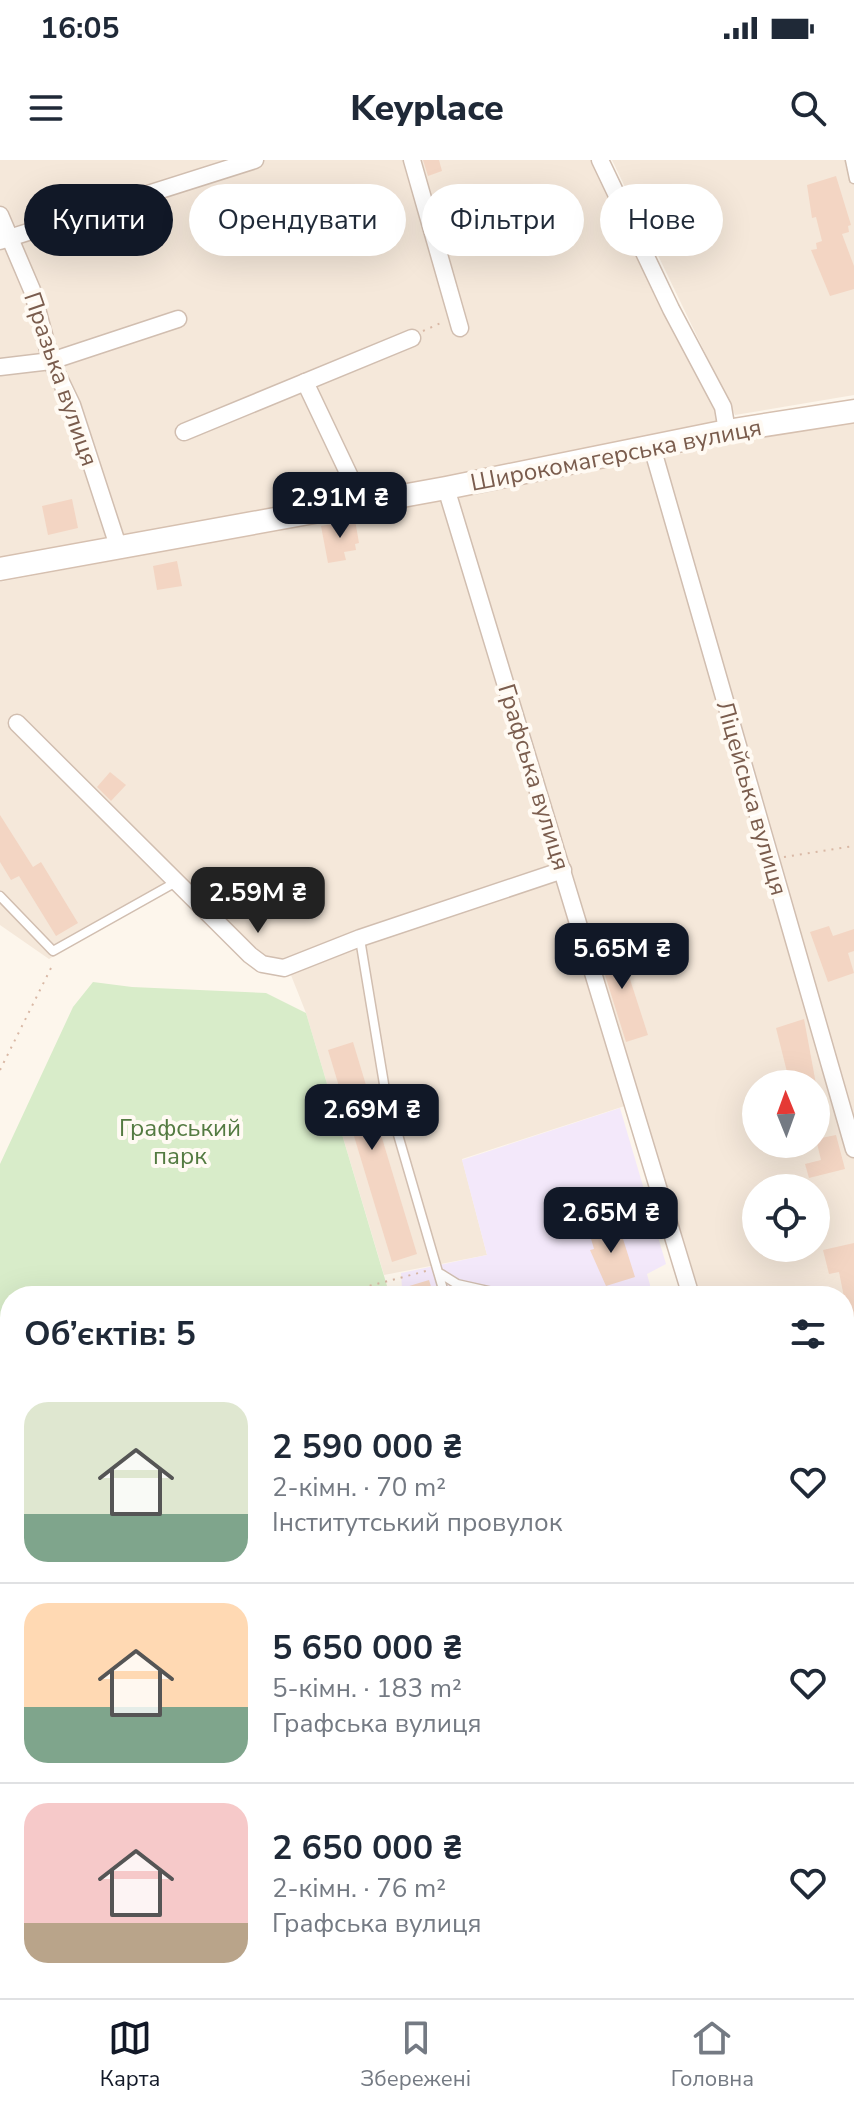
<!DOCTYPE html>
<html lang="uk">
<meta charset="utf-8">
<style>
:root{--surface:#fff;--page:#f6f6f7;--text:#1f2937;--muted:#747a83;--line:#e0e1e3;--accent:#111827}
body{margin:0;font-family:"Nunito Sans",sans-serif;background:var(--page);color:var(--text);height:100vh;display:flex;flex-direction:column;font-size:30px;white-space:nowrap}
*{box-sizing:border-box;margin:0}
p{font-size:26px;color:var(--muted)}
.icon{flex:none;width:44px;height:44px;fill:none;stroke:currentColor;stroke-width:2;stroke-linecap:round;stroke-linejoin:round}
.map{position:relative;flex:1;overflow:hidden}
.sheet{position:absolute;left:0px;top:1126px;width:854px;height:712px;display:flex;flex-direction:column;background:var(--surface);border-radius:32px 32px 0 0;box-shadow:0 8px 32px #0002}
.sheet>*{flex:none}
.guide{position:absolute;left:24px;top:24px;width:806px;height:72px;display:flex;gap:16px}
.needle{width:52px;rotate:359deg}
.buttons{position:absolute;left:742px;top:910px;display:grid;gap:16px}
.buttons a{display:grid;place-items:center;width:88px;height:88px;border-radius:50%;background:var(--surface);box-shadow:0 8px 32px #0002;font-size:40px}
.price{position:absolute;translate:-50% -68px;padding:0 18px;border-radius:16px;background:var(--accent);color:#fff;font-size:26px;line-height:52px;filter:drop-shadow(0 2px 4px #0008)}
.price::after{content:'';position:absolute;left:50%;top:48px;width:24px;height:18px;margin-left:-12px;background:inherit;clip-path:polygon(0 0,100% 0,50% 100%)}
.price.current{background:#222;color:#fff}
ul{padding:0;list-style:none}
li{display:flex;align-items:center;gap:24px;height:200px;padding:0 24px}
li+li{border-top:2px solid var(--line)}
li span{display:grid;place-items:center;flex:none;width:224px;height:160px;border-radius:24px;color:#555}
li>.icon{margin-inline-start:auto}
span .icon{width:96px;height:96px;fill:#fffc;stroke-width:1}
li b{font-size:34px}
h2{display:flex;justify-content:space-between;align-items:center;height:96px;padding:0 24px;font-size:34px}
.chip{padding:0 28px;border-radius:36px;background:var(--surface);box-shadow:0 8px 32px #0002;font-size:28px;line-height:72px}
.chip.current{background:var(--accent);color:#fff}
.status{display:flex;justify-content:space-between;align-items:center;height:56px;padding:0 40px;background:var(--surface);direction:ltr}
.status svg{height:22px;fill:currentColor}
header{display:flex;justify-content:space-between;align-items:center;height:104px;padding:0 24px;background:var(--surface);font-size:36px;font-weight:800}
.tab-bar{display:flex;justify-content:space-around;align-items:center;height:112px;border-top:2px solid var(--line);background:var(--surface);font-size:22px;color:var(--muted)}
.tab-bar a{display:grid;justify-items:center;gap:4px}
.tab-bar .current{color:var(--accent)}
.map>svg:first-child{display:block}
.residential{fill:#f5e8da;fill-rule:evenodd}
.education{fill:#f3e8fa}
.green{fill:#d8ecc9}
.water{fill:#bfe3e8;stroke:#a5d3da;stroke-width:2}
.building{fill:#f3d5c3}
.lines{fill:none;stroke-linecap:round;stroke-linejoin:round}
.lane-casing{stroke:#d1beb0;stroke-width:11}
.street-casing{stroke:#d1beb0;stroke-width:19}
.secondary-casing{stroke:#d6c0b0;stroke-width:25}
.path{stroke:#d9b8a5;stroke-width:2;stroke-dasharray:2 6;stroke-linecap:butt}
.lane{stroke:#fff;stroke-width:8}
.street{stroke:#fff;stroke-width:16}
.secondary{stroke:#fff;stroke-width:22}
.labels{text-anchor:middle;stroke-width:8;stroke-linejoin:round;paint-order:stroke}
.street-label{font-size:24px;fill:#7a5c4d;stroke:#fffaf3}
.park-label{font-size:24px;fill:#537a41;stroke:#fffaf3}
</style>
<div class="status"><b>16:05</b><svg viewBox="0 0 49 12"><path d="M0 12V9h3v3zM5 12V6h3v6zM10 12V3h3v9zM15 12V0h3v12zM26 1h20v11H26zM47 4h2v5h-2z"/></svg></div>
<header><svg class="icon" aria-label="menu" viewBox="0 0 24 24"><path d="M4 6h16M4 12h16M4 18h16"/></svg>Keyplace<svg class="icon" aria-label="search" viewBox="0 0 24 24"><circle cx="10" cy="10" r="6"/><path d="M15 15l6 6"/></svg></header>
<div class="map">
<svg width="854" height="1838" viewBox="0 0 854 1838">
<rect width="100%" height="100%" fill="#fdf6ec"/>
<g class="residential">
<polygon points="0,0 597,0 714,246 719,265 0,401"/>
<polygon points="612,0 854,0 854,235 735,255"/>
<path d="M854 261V1162L844 1163V1136H701L640 941 462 999 487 1095 384 1115 306 853 285 800 265 799 183 720 49 799 0 765V422ZM756 924H816V984H756ZM756 1028H816V1088H756Z"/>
</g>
<g class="education">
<polygon points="620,948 666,1104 647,1114 653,1136 375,1136 402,1129 401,1113 487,1095 462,1000"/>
<polygon points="212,1828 841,1828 829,1838 209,1838 215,1831"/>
</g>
<g class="green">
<polygon points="93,822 132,827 266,833 306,853 390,1136 10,1136 10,1646 0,1639 0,1004 73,847"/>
<polygon points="853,1249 854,1838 546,1838 557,1828 844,1828 844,1251"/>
</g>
<g class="water">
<polygon points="0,1660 10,1670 10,1747 0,1736"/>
<polygon points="86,1828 183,1828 193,1838 97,1838"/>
</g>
<g class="building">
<polygon points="423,0 439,0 442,11 428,16"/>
<polygon points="836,16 851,65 848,66 849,72 842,74 854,106 854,129 830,136 811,90 817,89 816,83 822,81 816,57 812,58 807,25"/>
<polygon points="72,339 78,368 48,375 42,346"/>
<polygon points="355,360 359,383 355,384 356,390 344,392 346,400 328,403 321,366"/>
<polygon points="177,401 182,426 157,430 153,406"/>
<polygon points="110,612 126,625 111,641 97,627"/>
<polygon points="0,655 33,707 41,702 78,763 56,776 19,716 11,720 0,702"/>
<polygon points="829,766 833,776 854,769 854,791 848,793 854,813 828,822 810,772"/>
<polygon points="617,779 648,875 626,882 596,786"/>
<polygon points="804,859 816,924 790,924 776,868"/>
<polygon points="353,882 417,1094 392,1102 328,890"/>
<polygon points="836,975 845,1009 809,1018 805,1004 821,1000 816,979"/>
<polygon points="618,1063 635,1117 606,1126 590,1090 594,1089 589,1072"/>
<polygon points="854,1083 854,1161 849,1162 839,1112 829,1114 823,1090"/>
<polygon points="429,1120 434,1136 386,1136 386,1133"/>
</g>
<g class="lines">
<g class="lane-casing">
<g id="lane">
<polyline points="850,0 854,19"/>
<polyline points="0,736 53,791 176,722"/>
<polyline points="360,779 385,930 445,1136"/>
<polyline points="441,1114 457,1124 511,1136"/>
<polyline points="844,1171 854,1169"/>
<polyline points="844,1509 854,1507"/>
<polyline points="364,1828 374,1838"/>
<polyline points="227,1838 238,1828"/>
<polyline points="427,1838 438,1828"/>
</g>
</g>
<g class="street-casing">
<g id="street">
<polyline points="412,0 460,168"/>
<polyline points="600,0 671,149 723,247 727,271"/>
<polyline points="0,55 32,130 51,201 72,245 118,386"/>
<polyline points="0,81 255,0"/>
<polyline points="0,207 51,201 178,159"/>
<polyline points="305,222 362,342"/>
<polyline points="184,272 412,178"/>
<polyline points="652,287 854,989"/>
<polyline points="446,328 691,1136"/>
<polyline points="17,563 250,795 262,804 284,808 360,778 563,710"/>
<polyline points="844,1236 854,1234"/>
<polyline points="532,1838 543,1828"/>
</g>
</g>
<g class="secondary-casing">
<polyline id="secondary" points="0,409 446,328 727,271 854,251"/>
</g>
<g class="path">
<polyline points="423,171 443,162"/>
<polyline points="784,697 854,686"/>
<polyline points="0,910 53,804"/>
<polyline points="331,1136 426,1111"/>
<polyline points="0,1199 10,1198"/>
<polyline points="844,1368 854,1365"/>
<polyline points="0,1508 10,1482"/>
<polyline points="844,1660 854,1661"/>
<polyline points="844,1814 854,1806"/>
<polyline points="816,1838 828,1828"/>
</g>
<use href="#lane" class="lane"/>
<use href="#street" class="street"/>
<use href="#secondary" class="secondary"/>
</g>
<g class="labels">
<g class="street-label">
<text transform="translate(61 219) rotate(71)" y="8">Празька вулиця</text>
<text transform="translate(616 295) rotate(-11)" y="8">Широкомагерська вулиця</text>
<text transform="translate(534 617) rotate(73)" y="8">Графська вулиця</text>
<text transform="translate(752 638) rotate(74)" y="8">Ліцейська вулиця</text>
</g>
<g class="park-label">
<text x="180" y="976">Графський<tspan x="180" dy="28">парк</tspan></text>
</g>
</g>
</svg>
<div class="buttons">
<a><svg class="needle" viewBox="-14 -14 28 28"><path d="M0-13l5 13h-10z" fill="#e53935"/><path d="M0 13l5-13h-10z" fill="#747a83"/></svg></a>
<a><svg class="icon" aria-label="locate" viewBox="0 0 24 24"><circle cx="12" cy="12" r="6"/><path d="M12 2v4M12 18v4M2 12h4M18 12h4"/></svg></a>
</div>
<b class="price" style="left:340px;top:380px">2.91M ₴</b>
<b class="price current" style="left:258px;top:775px">2.59M ₴</b>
<b class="price" style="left:622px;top:831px">5.65M ₴</b>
<b class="price" style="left:372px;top:992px">2.69M ₴</b>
<b class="price" style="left:611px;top:1095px">2.65M ₴</b>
<div class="guide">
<a class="chip current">Купити</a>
<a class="chip">Орендувати</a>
<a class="chip">Фільтри</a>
<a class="chip">Нове</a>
</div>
<section class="sheet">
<h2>Об’єктів: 5<svg class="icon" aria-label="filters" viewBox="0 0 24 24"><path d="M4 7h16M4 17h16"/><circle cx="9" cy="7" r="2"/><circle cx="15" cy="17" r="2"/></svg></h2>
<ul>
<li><span style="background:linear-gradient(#dfe7d0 70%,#7fa58c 0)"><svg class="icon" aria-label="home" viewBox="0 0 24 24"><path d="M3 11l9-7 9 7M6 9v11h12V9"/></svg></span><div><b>2 590 000 ₴</b><p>2-кімн. · 70 m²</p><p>Інститутський провулок</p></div><svg class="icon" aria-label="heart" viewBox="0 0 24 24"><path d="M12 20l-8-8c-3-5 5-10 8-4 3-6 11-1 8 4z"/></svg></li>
<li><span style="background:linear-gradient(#ffd9b3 65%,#7fa58c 0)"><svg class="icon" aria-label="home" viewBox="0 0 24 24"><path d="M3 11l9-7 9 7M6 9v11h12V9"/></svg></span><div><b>5 650 000 ₴</b><p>5-кімн. · 183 m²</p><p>Графська вулиця</p></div><svg class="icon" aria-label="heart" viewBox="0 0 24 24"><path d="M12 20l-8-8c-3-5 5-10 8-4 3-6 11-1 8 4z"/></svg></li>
<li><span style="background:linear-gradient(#f6c9c9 75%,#b9a48a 0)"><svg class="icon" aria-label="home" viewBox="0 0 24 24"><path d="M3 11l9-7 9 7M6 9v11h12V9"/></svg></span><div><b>2 650 000 ₴</b><p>2-кімн. · 76 m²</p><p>Графська вулиця</p></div><svg class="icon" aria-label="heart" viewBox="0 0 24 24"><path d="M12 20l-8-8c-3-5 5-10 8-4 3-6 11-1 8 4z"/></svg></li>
</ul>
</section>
</div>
<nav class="tab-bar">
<a class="current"><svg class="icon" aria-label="map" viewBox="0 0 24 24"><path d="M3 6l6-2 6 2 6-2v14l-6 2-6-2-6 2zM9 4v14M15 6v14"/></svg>Карта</a>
<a><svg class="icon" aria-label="saved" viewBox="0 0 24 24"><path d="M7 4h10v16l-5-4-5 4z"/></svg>Збережені</a>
<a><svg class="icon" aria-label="home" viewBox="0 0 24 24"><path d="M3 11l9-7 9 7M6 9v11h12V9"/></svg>Головна</a>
</nav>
